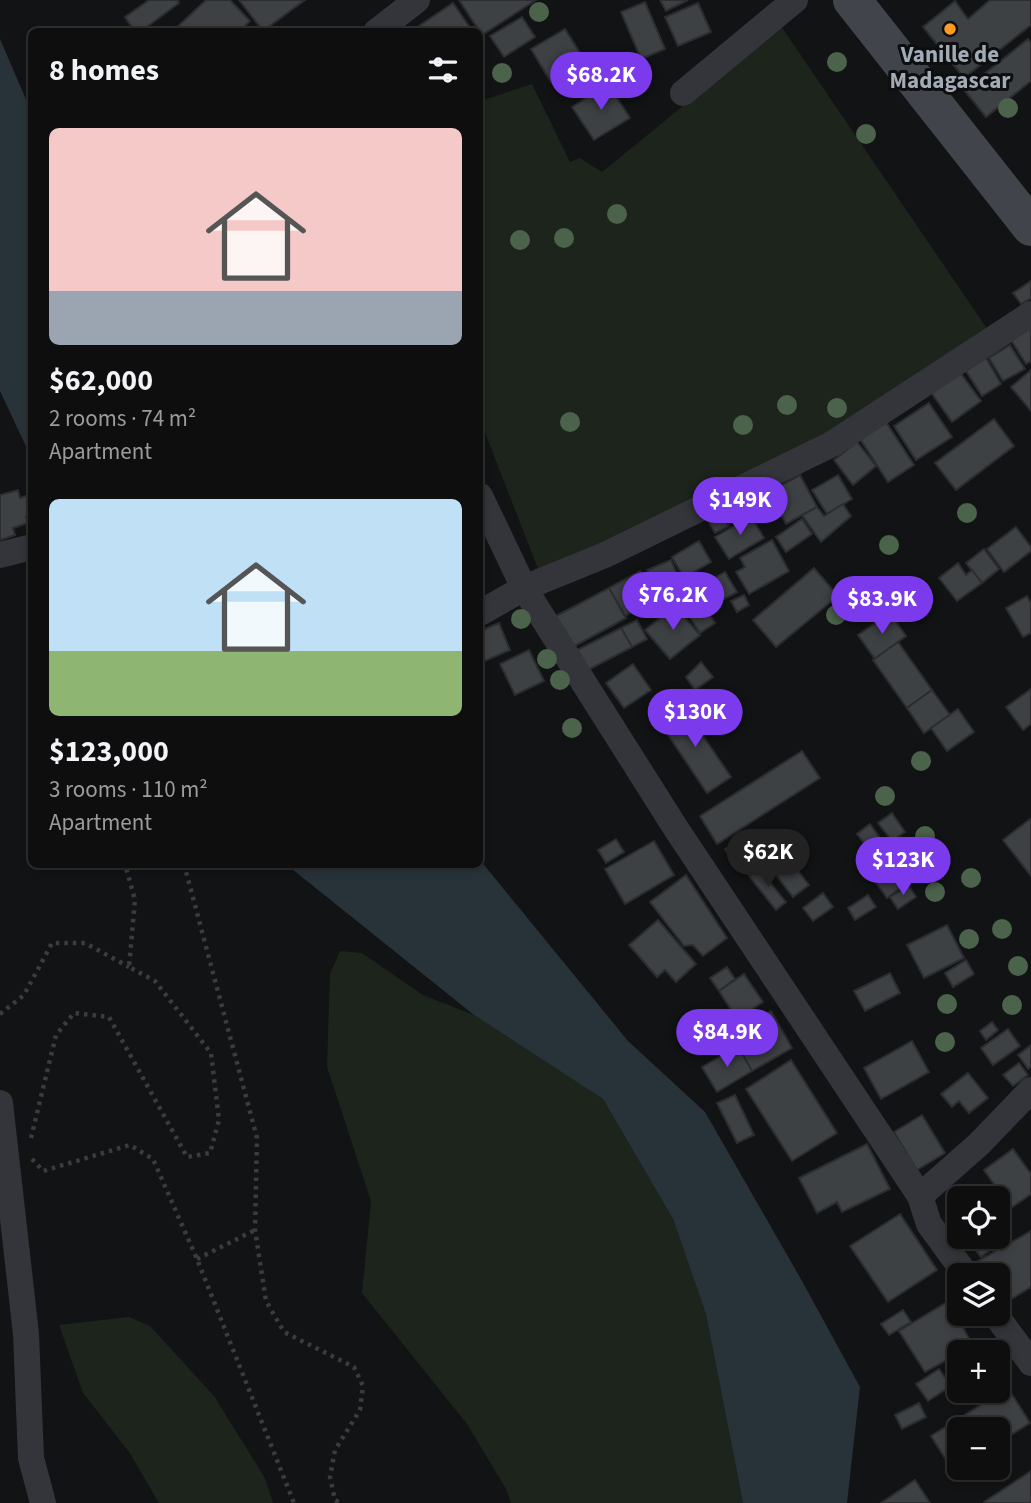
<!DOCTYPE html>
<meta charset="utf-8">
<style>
:root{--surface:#0e0e0f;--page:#1c1c1d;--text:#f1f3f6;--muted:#9b9c9e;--line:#2e2e2f;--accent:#7c3aed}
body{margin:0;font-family:"Source Sans 3",sans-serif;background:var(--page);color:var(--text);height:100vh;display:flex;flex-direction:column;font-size:26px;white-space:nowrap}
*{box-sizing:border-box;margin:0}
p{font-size:23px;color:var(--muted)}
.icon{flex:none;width:38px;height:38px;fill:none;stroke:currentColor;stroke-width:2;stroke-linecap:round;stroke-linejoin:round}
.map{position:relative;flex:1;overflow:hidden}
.side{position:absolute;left:28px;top:28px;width:455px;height:840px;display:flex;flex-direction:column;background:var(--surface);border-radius:10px;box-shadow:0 4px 10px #0003,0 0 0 2px var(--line)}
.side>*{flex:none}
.fabs{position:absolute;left:947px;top:1186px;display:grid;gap:14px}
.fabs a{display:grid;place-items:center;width:63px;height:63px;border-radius:10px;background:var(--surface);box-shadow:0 4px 10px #0003,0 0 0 2px var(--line);font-size:35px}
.price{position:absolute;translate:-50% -60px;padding:0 16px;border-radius:24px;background:var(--accent);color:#fff;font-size:23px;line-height:46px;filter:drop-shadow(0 2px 4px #0008)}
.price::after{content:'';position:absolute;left:50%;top:42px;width:21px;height:16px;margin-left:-10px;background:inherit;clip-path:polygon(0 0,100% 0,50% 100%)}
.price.active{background:#222;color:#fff}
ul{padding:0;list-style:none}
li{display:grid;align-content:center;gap:14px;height:371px;padding:0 21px}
li span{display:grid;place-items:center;height:217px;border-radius:10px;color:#555}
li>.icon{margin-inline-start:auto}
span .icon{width:126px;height:126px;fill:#fffc;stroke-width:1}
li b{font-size:30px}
h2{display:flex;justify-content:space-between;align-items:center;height:84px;padding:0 21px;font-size:30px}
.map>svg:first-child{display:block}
.green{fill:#1c241c}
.water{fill:#283339}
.building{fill:#3e4144;stroke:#2c2d30;stroke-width:2}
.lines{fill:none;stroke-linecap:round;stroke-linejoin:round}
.path{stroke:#393c41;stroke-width:4.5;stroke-dasharray:3.5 5;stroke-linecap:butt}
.minor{stroke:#33353a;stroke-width:26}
.secondary{stroke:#41444a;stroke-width:38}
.tree{fill:#4b624b}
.poi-dot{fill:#ff9b20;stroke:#0d0e0f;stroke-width:2.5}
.labels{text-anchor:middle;stroke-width:6;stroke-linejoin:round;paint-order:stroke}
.poi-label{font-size:23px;font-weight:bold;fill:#a3abb6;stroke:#0d0e0f}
</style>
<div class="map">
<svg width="1031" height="1503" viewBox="0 0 1031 1503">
<rect width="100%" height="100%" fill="#121314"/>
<g class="green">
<polygon points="781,26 990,333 866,413 540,574 480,420 480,101 532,84 570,162 580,158 602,172"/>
<polygon points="340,951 362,953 423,995 474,1015 603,1099 673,1219 706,1314 743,1503 511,1503 506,1489 467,1424 362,1293 371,1201 327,1067 330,974"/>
<polygon points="129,1317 150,1326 214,1396 265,1478 273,1503 159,1503 129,1452 83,1393 59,1325"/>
</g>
<g class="water">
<polygon points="0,39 31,111 31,457 0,391"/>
<polygon points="480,860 628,1041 705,1112 802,1281 860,1387 847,1503 743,1503 706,1314 673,1219 603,1099 474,1015 287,865 480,864"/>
</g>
<g class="building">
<polygon points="149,0 178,0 179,3 140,32 135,32 125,17"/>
<polygon points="206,0 230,0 250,21 239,32 173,31"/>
<polygon points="239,0 305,0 263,31"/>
<polygon points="459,0 536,0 482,35"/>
<polygon points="660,0 688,0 666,11"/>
<polygon points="990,0 1031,0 1031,25 964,78 923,27 955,1 968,19"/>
<polygon points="645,2 665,49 641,59 621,12"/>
<polygon points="453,3 473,32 410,32"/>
<polygon points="698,3 711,32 678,46 665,17"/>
<polygon points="522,17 535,37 504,57 490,36"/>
<polygon points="565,29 585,61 551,82 531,49"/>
<polygon points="1028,39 1031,43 1031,81 986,117 964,90"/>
<polygon points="608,84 630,118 594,140 572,107"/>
<polygon points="1031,281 1031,298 1021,304 1013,293"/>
<polygon points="1031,327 1031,361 1026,364 1011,340"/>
<polygon points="1010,345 1025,369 1003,381 989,358"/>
<polygon points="986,358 1001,384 982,396 966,371"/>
<polygon points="1031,370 1031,411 1011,387"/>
<polygon points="959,371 981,401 952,422 930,391"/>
<polygon points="929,403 952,437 916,460 894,426"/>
<polygon points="994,419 1014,446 956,490 935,463"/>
<polygon points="886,422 914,465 888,482 860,439"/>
<polygon points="857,442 876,466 853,485 834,460"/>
<polygon points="800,475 817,507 786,524 769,492"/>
<polygon points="838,475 852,499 827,514 812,490"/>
<polygon points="18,490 20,498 32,494 32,516 26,517 28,523 13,528 15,535 0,540 0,495"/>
<polygon points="843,504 851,516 821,542 802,515 817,507 824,516"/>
<polygon points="722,514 729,526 715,533 708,521"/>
<polygon points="751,516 764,538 729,559 715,537"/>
<polygon points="802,519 812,534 786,552 776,537"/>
<polygon points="1016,527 1031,547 1031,551 1004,572 987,549"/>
<polygon points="772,540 789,571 749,594 736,572 745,567 740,558"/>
<polygon points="699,541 711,562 684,578 672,557"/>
<polygon points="984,549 999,569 982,583 966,563"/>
<polygon points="671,560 680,581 656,591 647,570"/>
<polygon points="958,563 966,575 972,570 982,583 957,601 939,578"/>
<polygon points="814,568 838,596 776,647 753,620"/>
<polygon points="640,571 656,599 625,616 609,588"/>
<polygon points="725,572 737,592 709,607 697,587"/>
<polygon points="686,582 699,603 683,612 678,603 673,606 665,595"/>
<polygon points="609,588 626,618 573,647 556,616"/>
<polygon points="744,595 749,605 737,612 731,601"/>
<polygon points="1027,596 1031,603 1031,633 1023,637 1006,608"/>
<polygon points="702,603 715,623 700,633 687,613"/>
<polygon points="675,606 700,635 670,659 645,630"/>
<polygon points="890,613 906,636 875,659 858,635"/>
<polygon points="637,620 647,639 632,647 621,628"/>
<polygon points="499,623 510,650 485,661 480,649 480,631"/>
<polygon points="621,628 632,647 588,670 577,650"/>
<polygon points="898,642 932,690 907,708 873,660"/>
<polygon points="529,650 544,681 515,695 500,664"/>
<polygon points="701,662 713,677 695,690 686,677"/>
<polygon points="633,664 651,690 624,708 606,683"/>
<polygon points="1031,689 1031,724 1023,730 1006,707"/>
<polygon points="932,690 950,715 924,733 907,708"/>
<polygon points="682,705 731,777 707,793 658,720"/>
<polygon points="958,709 974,732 947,751 931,728"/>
<polygon points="802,751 820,778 717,844 700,816"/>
<polygon points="892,813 905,832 892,841 878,823"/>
<polygon points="1030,819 1031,820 1031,876 1003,840"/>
<polygon points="870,824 896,860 876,874 859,851 866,846 857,834"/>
<polygon points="616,839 624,852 606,863 598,850"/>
<polygon points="654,841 674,875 625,904 605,869"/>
<polygon points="735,844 742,856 732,861 725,849"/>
<polygon points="785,854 809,885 793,897 769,866"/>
<polygon points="899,858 914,878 887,898 872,877"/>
<polygon points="759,869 786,902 776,910 749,876"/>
<polygon points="686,875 727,938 703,956 693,945 684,946 650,902"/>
<polygon points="909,886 916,897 898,909 890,897"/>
<polygon points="823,893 833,907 813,921 803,908"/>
<polygon points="868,895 876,907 855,920 848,908"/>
<polygon points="658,920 696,964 676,982 665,970 657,977 629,945"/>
<polygon points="947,925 964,958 924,978 907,945"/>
<polygon points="966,960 974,974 953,987 945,973"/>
<polygon points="727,967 735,979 719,991 710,978"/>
<polygon points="890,973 900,993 865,1011 854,991"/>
<polygon points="744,974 763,1002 737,1019 719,991"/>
<polygon points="771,1011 792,1048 752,1071 731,1034"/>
<polygon points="992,1022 998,1030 986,1040 980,1031"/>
<polygon points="700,1023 714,1041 699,1053 685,1035"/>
<polygon points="1008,1029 1020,1046 993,1065 981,1048"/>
<polygon points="912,1041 929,1072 881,1099 864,1068"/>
<polygon points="1031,1045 1031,1067 1028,1069 1018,1055"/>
<polygon points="738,1046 752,1071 717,1092 702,1067"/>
<polygon points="791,1060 837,1133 792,1161 746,1089"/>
<polygon points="1019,1063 1028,1075 1013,1086 1003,1075"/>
<polygon points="968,1073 988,1098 969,1113 959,1101 952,1107 941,1094"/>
<polygon points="735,1095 754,1135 737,1143 717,1103"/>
<polygon points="922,1115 945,1153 917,1170 894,1132"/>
<polygon points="867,1144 890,1189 842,1212 837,1202 817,1213 799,1178"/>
<polygon points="1013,1149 1031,1174 1031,1194 1011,1208 984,1170"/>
<polygon points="985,1185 996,1199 966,1199"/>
<polygon points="900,1214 937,1270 888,1302 850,1246"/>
<polygon points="998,1222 1008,1236 981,1257 968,1240 972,1237 998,1237"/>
<polygon points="1031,1231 1031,1287 1000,1306 998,1302 998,1276 982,1276 975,1263"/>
<polygon points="949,1301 973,1346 925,1372 899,1331"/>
<polygon points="903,1310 911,1322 889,1335 881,1324"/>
<polygon points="939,1369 951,1386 928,1401 916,1384"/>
<polygon points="1008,1388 1030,1423 998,1443 998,1430 959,1430 959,1467 953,1471 931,1436"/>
<polygon points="919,1403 926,1417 902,1429 895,1415"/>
<polygon points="1031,1471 1031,1503 985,1503 984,1502"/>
<polygon points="915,1480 930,1503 881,1503"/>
</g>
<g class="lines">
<g class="path">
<polyline points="184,864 257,1138 255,1230 266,1301 284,1332 354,1367 363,1386 360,1410 335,1450 330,1477 335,1500 340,1503"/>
<polyline points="0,1014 24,995 52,943 85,943 129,967"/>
<polyline points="31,1138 56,1035 74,1013 109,1017 187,1157 210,1153 219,1120 211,1053 155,981 129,967 135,900 125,864"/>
<polyline points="32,1159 43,1171 130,1145 153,1159 197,1259 294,1503"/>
<polyline points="197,1259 255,1230"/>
</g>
<g class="minor">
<polyline points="376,32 417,0"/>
<polyline points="683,93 795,0"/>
<polyline points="480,496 524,588 675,827 920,1196 929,1224 967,1276"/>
<polyline points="0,555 32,547"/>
<polyline points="480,613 524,588 605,555 832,444 1031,314"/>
<polyline points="0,1103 26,1334 31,1458 43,1503"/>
<polyline points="920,1196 979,1144 1031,1090"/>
<polyline points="995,1314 1031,1363"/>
</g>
<polyline class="secondary" points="852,0 1031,227"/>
</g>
<g class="tree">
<circle cx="539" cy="12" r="10"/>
<circle cx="837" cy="62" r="10"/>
<circle cx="502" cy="73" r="10"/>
<circle cx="1008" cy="108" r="10"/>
<circle cx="866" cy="134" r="10"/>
<circle cx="617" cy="214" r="10"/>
<circle cx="564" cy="238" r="10"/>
<circle cx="520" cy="240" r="10"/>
<circle cx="787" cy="405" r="10"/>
<circle cx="837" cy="408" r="10"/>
<circle cx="570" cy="422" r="10"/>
<circle cx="743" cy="425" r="10"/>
<circle cx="967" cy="513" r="10"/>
<circle cx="889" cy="545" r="10"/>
<circle cx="861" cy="587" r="10"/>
<circle cx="836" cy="615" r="10"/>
<circle cx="521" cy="619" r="10"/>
<circle cx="547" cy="659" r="10"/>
<circle cx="560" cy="680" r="10"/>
<circle cx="572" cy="728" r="10"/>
<circle cx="921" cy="761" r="10"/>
<circle cx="885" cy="796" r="10"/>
<circle cx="925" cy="836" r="10"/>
<circle cx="971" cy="878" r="10"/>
<circle cx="935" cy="892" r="10"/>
<circle cx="1002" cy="929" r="10"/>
<circle cx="969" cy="939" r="10"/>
<circle cx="1018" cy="966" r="10"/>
<circle cx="947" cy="1004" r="10"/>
<circle cx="1012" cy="1005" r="10"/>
<circle cx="945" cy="1042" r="10"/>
</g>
<circle class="poi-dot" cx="950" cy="29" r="7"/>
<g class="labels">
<g class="poi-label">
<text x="950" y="62">Vanille de<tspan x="950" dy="26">Madagascar</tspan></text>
</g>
</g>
</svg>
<div class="fabs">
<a><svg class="icon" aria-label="locate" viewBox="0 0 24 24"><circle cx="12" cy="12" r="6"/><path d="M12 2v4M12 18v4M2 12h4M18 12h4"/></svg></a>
<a><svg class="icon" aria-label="layers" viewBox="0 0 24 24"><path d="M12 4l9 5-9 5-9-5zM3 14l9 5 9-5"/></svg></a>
<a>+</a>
<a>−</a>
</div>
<b class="price" style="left:601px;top:112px">$68.2K</b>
<b class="price" style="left:740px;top:537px">$149K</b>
<b class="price" style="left:673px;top:632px">$76.2K</b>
<b class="price" style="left:882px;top:636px">$83.9K</b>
<b class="price" style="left:695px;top:749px">$130K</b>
<b class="price active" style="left:768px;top:889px">$62K</b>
<b class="price" style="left:903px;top:897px">$123K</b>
<b class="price" style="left:727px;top:1069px">$84.9K</b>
<section class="side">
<h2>8 homes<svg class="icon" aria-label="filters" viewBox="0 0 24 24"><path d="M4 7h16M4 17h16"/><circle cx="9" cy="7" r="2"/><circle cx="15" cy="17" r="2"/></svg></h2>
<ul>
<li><span style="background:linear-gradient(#f6c9c9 75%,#9aa5b1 0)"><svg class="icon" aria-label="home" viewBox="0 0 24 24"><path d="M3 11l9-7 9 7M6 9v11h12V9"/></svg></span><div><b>$62,000</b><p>2 rooms · 74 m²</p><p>Apartment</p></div></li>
<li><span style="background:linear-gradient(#bfe0f5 70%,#8fb573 0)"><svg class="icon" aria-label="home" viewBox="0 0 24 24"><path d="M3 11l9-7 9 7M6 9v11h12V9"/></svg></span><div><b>$123,000</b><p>3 rooms · 110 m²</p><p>Apartment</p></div></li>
</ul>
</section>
</div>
